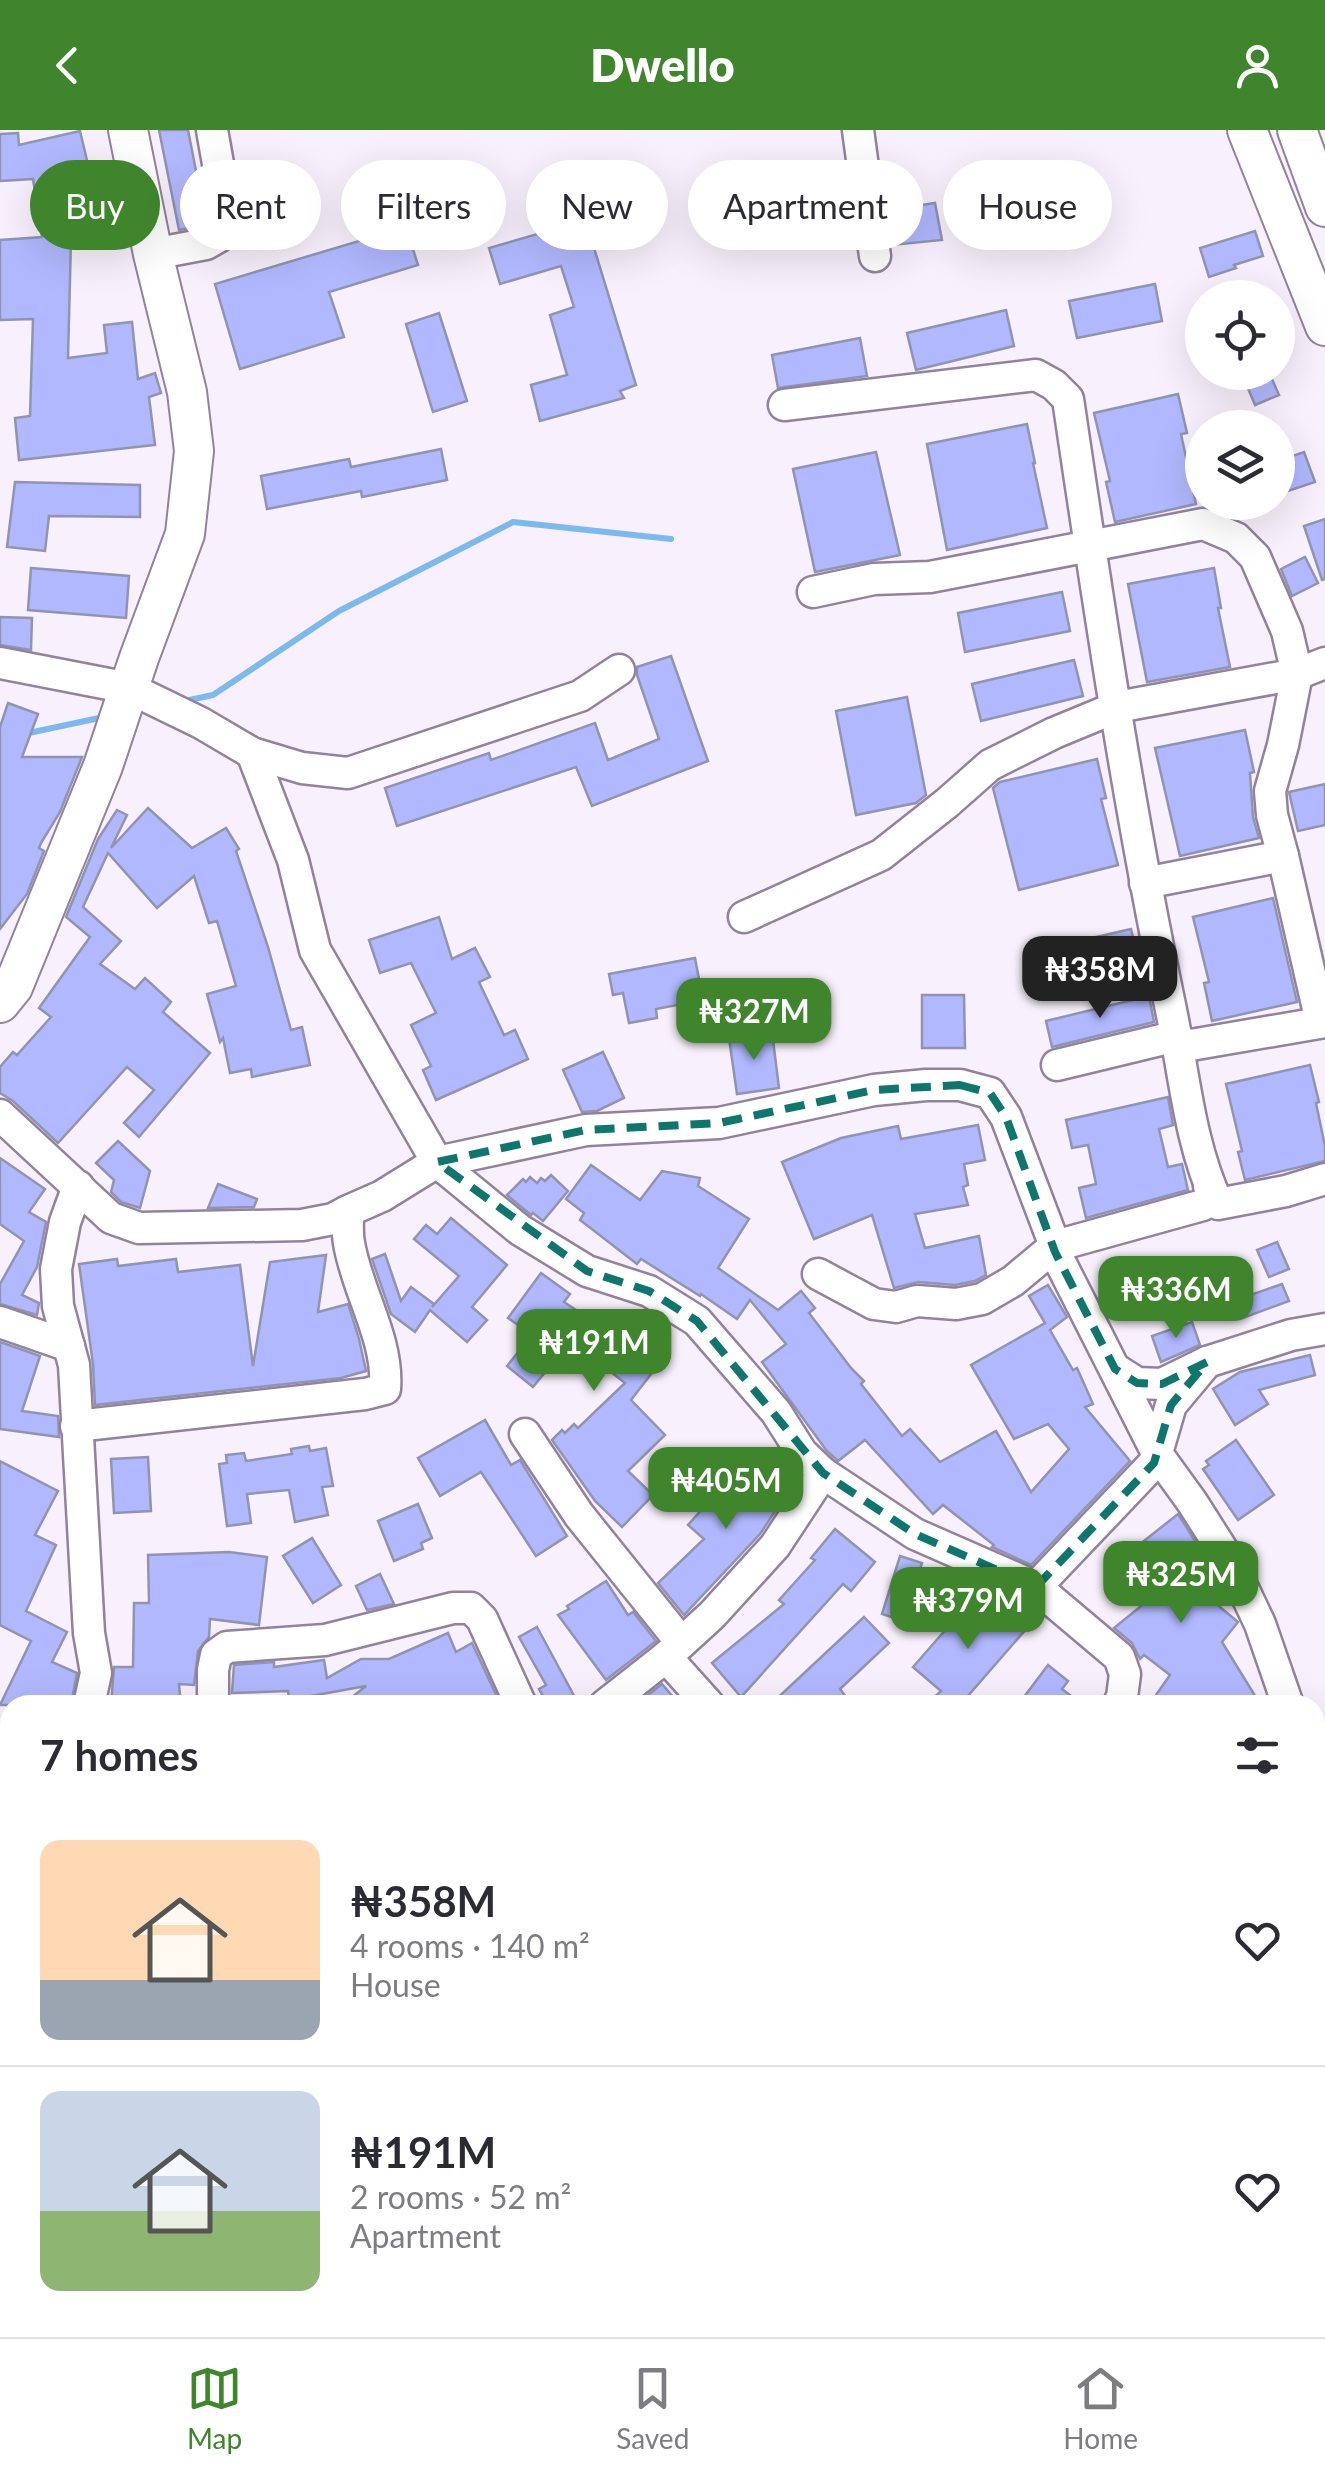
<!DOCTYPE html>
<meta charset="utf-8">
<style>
:root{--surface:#fff;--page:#f7f7f7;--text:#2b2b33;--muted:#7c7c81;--line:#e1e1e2;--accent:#3e852b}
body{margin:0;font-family:Lato,sans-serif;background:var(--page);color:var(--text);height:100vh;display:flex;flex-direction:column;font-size:38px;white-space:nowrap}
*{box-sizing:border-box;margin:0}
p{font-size:32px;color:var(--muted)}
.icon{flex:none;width:55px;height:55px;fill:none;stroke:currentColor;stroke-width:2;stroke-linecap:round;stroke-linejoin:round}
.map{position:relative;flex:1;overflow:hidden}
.drawer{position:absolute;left:0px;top:1565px;width:1325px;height:642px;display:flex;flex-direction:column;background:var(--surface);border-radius:30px 30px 0 0;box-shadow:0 10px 40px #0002}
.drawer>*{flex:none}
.hud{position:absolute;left:30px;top:30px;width:1265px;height:90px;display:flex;gap:20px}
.fabs{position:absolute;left:1185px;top:150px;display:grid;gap:20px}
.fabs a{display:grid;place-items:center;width:110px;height:110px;border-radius:50%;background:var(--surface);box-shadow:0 10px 40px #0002;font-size:50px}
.price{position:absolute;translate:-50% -85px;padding:0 22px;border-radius:20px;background:var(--accent);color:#fff;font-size:32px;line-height:65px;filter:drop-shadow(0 2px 5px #0008)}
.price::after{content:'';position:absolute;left:50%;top:60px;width:30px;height:22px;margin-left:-15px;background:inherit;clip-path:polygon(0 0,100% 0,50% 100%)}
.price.current{background:#222;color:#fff}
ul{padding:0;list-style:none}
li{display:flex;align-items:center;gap:30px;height:250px;padding:0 40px}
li+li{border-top:2px solid var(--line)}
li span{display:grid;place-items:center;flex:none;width:280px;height:200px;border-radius:20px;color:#555}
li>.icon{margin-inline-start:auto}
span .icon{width:120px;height:120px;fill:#fffc;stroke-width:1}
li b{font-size:42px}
h2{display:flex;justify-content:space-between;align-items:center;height:120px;padding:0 40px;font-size:42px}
.chip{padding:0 35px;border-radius:45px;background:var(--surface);box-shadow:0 10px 40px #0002;font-size:35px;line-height:90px}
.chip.current{background:var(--accent);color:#fff}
header{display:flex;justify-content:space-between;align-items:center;height:130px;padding:0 40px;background:var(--accent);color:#fff;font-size:45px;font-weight:800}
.tabs{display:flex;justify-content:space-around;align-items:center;height:140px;border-top:2px solid var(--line);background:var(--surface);font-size:28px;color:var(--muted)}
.tabs a{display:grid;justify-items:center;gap:5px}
.tabs .current{color:var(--accent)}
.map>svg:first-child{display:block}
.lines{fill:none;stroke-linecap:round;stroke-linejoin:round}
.stream{stroke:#7bbaee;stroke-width:6}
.building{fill:#b1b8fe;stroke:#9094b1;stroke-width:2.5}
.minor-casing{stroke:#93829c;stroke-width:35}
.major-casing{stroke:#93829c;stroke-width:42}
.minor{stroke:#fff;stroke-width:30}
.major{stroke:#fff;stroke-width:38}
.marked{fill:none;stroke:#0f766e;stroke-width:8;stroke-dasharray:20 12;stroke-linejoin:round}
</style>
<header><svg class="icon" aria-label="back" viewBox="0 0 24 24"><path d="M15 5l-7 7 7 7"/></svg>Dwello<svg class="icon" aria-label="person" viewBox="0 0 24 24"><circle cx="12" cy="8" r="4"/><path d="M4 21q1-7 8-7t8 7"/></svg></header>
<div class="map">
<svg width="1325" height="2207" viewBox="0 0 1325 2207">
<rect width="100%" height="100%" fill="#f8f0fc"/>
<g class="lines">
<g class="stream">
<polyline points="180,572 213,565 339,481 513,392 671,409"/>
<polyline points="24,604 104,587"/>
</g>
</g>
<g class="building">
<polygon points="159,0 188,0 206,92 199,96 179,100"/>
<polygon points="80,1 95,64 117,61 125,106 95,111 91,69 72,70 68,228 107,223 104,195 132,192 138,249 155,243 161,263 149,267 155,315 19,330 15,288 30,286 33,189 0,190 0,110 42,107 33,49 0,51 0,4 18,3 19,15"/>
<polygon points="1001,46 1013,52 1013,74 988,76 987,58"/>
<polygon points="935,73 942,110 892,115 888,80"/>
<polygon points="572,94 573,99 587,95 636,255 620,261 624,268 540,291 531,255 567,245 550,185 574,177 561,136 500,154 489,118"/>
<polygon points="406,97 418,135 329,162 344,207 240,239 215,154"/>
<polygon points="1255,101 1263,126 1234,135 1236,138 1209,147 1200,118"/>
<polygon points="1155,154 1162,191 1077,208 1069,171"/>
<polygon points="1006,180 1014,216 916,240 907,203"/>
<polygon points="439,183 467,271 433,282 406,194"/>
<polygon points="860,208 867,246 778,258 772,225"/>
<polygon points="1264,242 1269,242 1279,265 1255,275 1245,251"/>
<polygon points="1178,264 1187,303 1181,304 1196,374 1115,392 1106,352 1110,351 1094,283"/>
<polygon points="1027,294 1035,333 1033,333 1047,398 947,420 927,314"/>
<polygon points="441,319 447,350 362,367 361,361 267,379 261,346 349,329 351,337"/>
<polygon points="876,322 900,425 815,442 793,339"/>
<polygon points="1304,322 1315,352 1288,361 1278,331"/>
<polygon points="15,352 140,355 140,387 49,386 45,421 7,417"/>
<polygon points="1325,389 1325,449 1322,450 1304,396"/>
<polygon points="1305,427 1318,453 1292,466 1281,439"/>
<polygon points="31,438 129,446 126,488 28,480"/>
<polygon points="1214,438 1221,478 1218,478 1230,537 1147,552 1128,454"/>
<polygon points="1062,462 1070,501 965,522 958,483"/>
<polygon points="0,487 32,488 31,520 0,515"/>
<polygon points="671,526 708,631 592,676 576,637 397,696 385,658 489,623 491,630 595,593 608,630 659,609 637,545 637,537"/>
<polygon points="1074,530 1083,566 981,591 972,554"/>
<polygon points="907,567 926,665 916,673 856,685 836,581"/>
<polygon points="8,573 38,584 22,627 82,627 60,682 41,713 39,718 44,721 27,764 0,799 0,597"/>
<polygon points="1245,600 1254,642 1250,643 1253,687 1259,708 1180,726 1155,618"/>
<polygon points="1097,629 1106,668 1101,669 1118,735 1019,760 993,658 1000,652"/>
<polygon points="1325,654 1325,695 1298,701 1289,662"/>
<polygon points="148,678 192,718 226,698 239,719 236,721 268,817 291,900 302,897 310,935 252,947 251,939 230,943 223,908 220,912 207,864 236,856 217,791 209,793 194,746 157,778 108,723 83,777 121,811 100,834 135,859 145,848 171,872 163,882 210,923 139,1007 124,993 154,960 127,937 58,1013 13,971 0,963 0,937 13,922 17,925 51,887 39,878 90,807 66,787 98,709 117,680 127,685 111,718"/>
<polygon points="1273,768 1297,872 1212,891 1204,853 1209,852 1193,787"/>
<polygon points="439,787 452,829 475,818 490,847 479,852 504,905 515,900 528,929 436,970 423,940 431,936 411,895 436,883 411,833 380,843 369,810"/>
<polygon points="1131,799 1138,828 1124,831 1126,837 1058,853 1056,847 1038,851 1031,822"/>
<polygon points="695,828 703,870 656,879 657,888 629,893 623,863 613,865 609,844"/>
<polygon points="922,865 964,865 965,918 922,918"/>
<polygon points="1149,866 1154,892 1052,917 1046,891"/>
<polygon points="772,902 779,958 737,964 729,908"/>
<polygon points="603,922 624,968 597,981 582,982 563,940"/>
<polygon points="1310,935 1319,972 1316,973 1325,1016 1325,1031 1245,1050 1238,1022 1242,1021 1226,954"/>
<polygon points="1168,967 1173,995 1159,999 1168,1037 1182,1034 1188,1060 1086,1088 1079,1058 1096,1054 1088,1015 1072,1018 1066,990"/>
<polygon points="978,995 985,1030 964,1034 968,1055 963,1057 968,1075 915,1084 925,1118 979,1106 986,1145 975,1151 955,1155 918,1152 894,1158 872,1085 814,1109 782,1032 841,1008 898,996 901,1009"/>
<polygon points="118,1011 150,1041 140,1078 121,1072 111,1062 114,1050 96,1033"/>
<polygon points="0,1028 45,1059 29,1082 46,1092 37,1137 22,1165 39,1173 37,1185 0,1174 0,1154 24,1111 0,1094"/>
<polygon points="591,1035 640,1070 662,1041 700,1048 698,1056 749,1089 718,1138 778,1180 801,1161 815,1178 809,1183 851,1238 864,1251 861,1254 902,1306 910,1299 940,1332 996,1301 1031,1362 1069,1319 1048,1294 1014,1309 971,1235 1045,1193 1029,1166 1048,1155 1067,1187 1050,1200 1073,1240 1077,1238 1093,1274 1085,1277 1130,1331 1031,1435 992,1417 994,1415 943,1375 933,1384 865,1310 838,1331 826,1320 762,1232 786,1214 750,1170 737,1189 701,1164 700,1166 641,1129 637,1134 580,1090 584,1083 566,1069"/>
<polygon points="551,1045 568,1061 543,1091 533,1083 531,1085 507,1065 523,1049 526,1052 530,1047 537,1053 541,1048 545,1051"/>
<polygon points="218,1054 257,1069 254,1077 208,1078"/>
<polygon points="451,1088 507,1135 472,1177 487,1190 467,1212 430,1180 415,1202 391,1184 372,1129 385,1124 401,1171 411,1157 434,1174 432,1177 459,1146 414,1109 426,1095 437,1104"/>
<polygon points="1277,1112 1289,1139 1269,1147 1257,1120"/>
<polygon points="326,1125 318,1182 348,1174 359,1209 366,1241 341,1248 95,1275 93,1234 79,1134 117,1129 118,1136 176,1129 178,1142 240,1135 253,1236 270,1132"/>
<polygon points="541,1143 570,1164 564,1172 614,1205 622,1196 630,1203 636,1196 669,1221 631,1270 665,1305 628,1341 653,1365 622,1397 595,1371 552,1310 562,1300 565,1303 574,1294 578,1298 625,1253 588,1224 576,1242 556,1229 533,1257 507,1236 532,1205 508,1188"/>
<polygon points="1282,1154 1289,1171 1240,1189 1233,1171"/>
<polygon points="1192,1192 1200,1215 1161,1232 1152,1206"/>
<polygon points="0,1212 40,1226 22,1281 58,1286 59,1307 0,1299"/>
<polygon points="1310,1225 1315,1245 1259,1260 1268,1274 1235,1295 1213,1259 1240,1242"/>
<polygon points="485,1290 511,1335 520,1330 567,1406 536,1426 481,1342 440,1366 418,1328"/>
<polygon points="1236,1310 1274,1365 1238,1390 1203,1339 1209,1335 1206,1331"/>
<polygon points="309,1316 310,1321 326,1318 333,1356 322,1357 328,1385 295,1392 289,1360 247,1364 251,1393 227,1396 219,1334 227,1333 226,1325 244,1323 246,1331 292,1324 291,1319"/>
<polygon points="148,1327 151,1381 114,1383 111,1329"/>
<polygon points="759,1327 793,1354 760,1404 684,1485 658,1453 704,1409 688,1395 723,1356 731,1362"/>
<polygon points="0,1331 58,1361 35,1405 56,1415 26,1481 67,1502 52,1532 77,1543 71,1575 0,1575 31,1511 0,1495"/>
<polygon points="418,1374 432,1408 421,1413 423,1419 394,1431 378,1391"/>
<polygon points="1178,1384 1200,1419 1176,1438 1206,1473 1209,1468 1238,1492 1222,1512 1257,1569 1246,1575 1149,1575 1170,1545 1144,1525 1140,1529 1132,1513 1114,1498 1151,1468 1120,1430"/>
<polygon points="835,1399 875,1432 851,1461 843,1454 741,1567 712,1533 784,1474 779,1470 815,1430 811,1428"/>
<polygon points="312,1408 341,1455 313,1473 283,1426"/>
<polygon points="229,1422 267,1427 259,1495 210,1489 209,1507 198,1521 194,1555 179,1554 181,1575 111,1575 114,1537 133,1537 134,1473 149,1473 148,1425"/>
<polygon points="900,1426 922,1433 903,1491 882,1484"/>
<polygon points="380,1444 394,1474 367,1480 356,1456"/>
<polygon points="606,1451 628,1485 633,1482 656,1511 606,1550 558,1485 569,1479 567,1476"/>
<polygon points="976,1465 1006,1492 1013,1485 1028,1497 960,1575 926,1575 941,1561 913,1537"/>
<polygon points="864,1487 889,1513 840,1559 852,1575 770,1575"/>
<polygon points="537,1497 579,1575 548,1575 539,1559 546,1555 519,1507"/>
<polygon points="448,1503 456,1522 472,1513 498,1569 483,1574 481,1569 468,1575 342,1575 366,1556 289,1570 288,1561 232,1563 234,1535 274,1532 274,1537 324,1530 327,1548 361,1529 389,1529"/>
<polygon points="1048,1535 1068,1551 1062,1559 1083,1575 1018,1575"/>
<polygon points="662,1554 680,1575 635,1575"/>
</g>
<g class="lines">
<g class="minor-casing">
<g id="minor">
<polyline points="858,0 875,126"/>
<polyline points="153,124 206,114 220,106 228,90 212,0"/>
<path d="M784 275 1036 245 1054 255 1068 269C1098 472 1128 675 1170 875 1184 941 1189 1013 1218 1074L1286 1061 1325 1049"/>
<polyline points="813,462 874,449 930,447 1203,394 1236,408 1255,427 1287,501 1297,544 1283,615 1270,661 1272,685 1283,726 1145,753"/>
<polyline points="0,533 129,558 201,593 252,623 302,638 348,643 580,566 619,540"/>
<polyline points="252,623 293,730 315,820 437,1032 520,1100 587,1141 649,1161 697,1191 776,1282 802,1323 823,1343 915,1404 1036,1457 1119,1527 1125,1544 1122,1567 1118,1575"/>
<polyline points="1283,726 1321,892"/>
<polyline points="744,787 881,725 947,673 990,635 1054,603 1117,577 1297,544 1325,533"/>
<polyline points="1179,917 1325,892"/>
<polyline points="1057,935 1177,906"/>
<polyline points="0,985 111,1088 139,1098 302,1095 333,1089 348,1081"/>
<polyline points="78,1056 65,1092 56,1139 58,1176 74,1235 89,1503 96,1543 89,1575"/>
<polyline points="818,1144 874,1174 896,1177 917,1171 956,1174 982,1169 1013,1151 1055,1116 1203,1075 1212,1068 1209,1056"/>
<polyline points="0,1192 69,1216"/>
<polyline points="1115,1239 1137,1253 1162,1254 1207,1232 1291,1205 1325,1199"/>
<path d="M76 1296 365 1264 385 1259C389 1209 357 1162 349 1113 347 1103 348 1092 348 1081L382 1066 437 1032 586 1000 719 993 874 960 926 955H960L990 963 1006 987 1055 1116V1122L1158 1325 1192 1372 1232 1435 1260 1494 1288 1575"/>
<polyline points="525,1304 579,1385 681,1512"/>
<polyline points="1036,1457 1154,1333 1171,1275 1207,1232"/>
<polyline points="666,1527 709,1575"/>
<polyline points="213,1575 213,1540 216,1525 227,1517 325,1510 453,1478 471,1478 482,1489 521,1575"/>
<polyline points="605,1575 666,1527 712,1485 775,1416 823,1343"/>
<polyline points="1315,1634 1325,1653"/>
<polyline points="0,1785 10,1782"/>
<polyline points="0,1894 10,1902"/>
<polyline points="1315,1998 1325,1995"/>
<polyline points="0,2181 10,2176"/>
<polyline points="326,2198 335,2207"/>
</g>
</g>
<g class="major-casing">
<g id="major">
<polyline points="1247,0 1325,196"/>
<polyline points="1297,0 1325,77"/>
<polyline points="0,873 13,857 103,636 139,528 185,404 194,321 187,262 153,124 128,0"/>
</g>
</g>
<use href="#minor" class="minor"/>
<use href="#major" class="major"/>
</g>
<path class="marked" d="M960 955 990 963 1006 987 1055 1122 1115 1239 1137 1253 1162 1254 1207 1232 1171 1275 1154 1333 1036 1457 915 1404 823 1343 697 1191 649 1161 587 1141 437 1032 586 1000 719 993 874 960Z"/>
</svg>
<div class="fabs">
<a><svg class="icon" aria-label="locate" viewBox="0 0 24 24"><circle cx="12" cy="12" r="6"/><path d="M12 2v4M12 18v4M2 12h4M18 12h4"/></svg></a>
<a><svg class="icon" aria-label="layers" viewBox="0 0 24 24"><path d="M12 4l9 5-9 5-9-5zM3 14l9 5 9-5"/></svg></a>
</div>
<b class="price current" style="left:1100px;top:891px">₦358M</b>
<b class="price" style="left:754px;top:933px">₦327M</b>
<b class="price" style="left:1176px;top:1211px">₦336M</b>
<b class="price" style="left:594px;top:1264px">₦191M</b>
<b class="price" style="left:726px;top:1402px">₦405M</b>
<b class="price" style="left:1181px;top:1496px">₦325M</b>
<b class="price" style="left:968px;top:1522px">₦379M</b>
<div class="hud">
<a class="chip current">Buy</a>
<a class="chip">Rent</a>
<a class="chip">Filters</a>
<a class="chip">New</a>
<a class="chip">Apartment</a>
<a class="chip">House</a>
</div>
<section class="drawer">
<h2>7 homes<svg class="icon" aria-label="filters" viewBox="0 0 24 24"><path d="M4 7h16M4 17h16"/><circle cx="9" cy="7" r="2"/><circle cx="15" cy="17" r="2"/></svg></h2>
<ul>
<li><span style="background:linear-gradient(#ffd9b3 70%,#9aa5b1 0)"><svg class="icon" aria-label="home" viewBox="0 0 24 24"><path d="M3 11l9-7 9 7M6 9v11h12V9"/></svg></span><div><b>₦358M</b><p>4 rooms · 140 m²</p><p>House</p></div><svg class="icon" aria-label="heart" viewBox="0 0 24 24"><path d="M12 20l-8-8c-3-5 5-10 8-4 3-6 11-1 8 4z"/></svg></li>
<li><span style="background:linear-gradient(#c9d6e8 60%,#8fb573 0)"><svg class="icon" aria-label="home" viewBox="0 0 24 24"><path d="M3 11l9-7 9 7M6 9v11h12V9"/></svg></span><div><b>₦191M</b><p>2 rooms · 52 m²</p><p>Apartment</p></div><svg class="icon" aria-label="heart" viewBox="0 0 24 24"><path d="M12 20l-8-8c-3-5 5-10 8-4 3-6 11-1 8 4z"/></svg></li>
</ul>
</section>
</div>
<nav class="tabs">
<a class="current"><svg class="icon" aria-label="map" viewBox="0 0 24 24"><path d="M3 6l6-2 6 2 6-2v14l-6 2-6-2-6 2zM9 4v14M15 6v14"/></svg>Map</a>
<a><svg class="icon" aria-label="saved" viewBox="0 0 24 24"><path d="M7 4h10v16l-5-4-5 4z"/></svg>Saved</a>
<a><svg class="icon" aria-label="home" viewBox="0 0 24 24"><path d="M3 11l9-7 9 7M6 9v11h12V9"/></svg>Home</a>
</nav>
